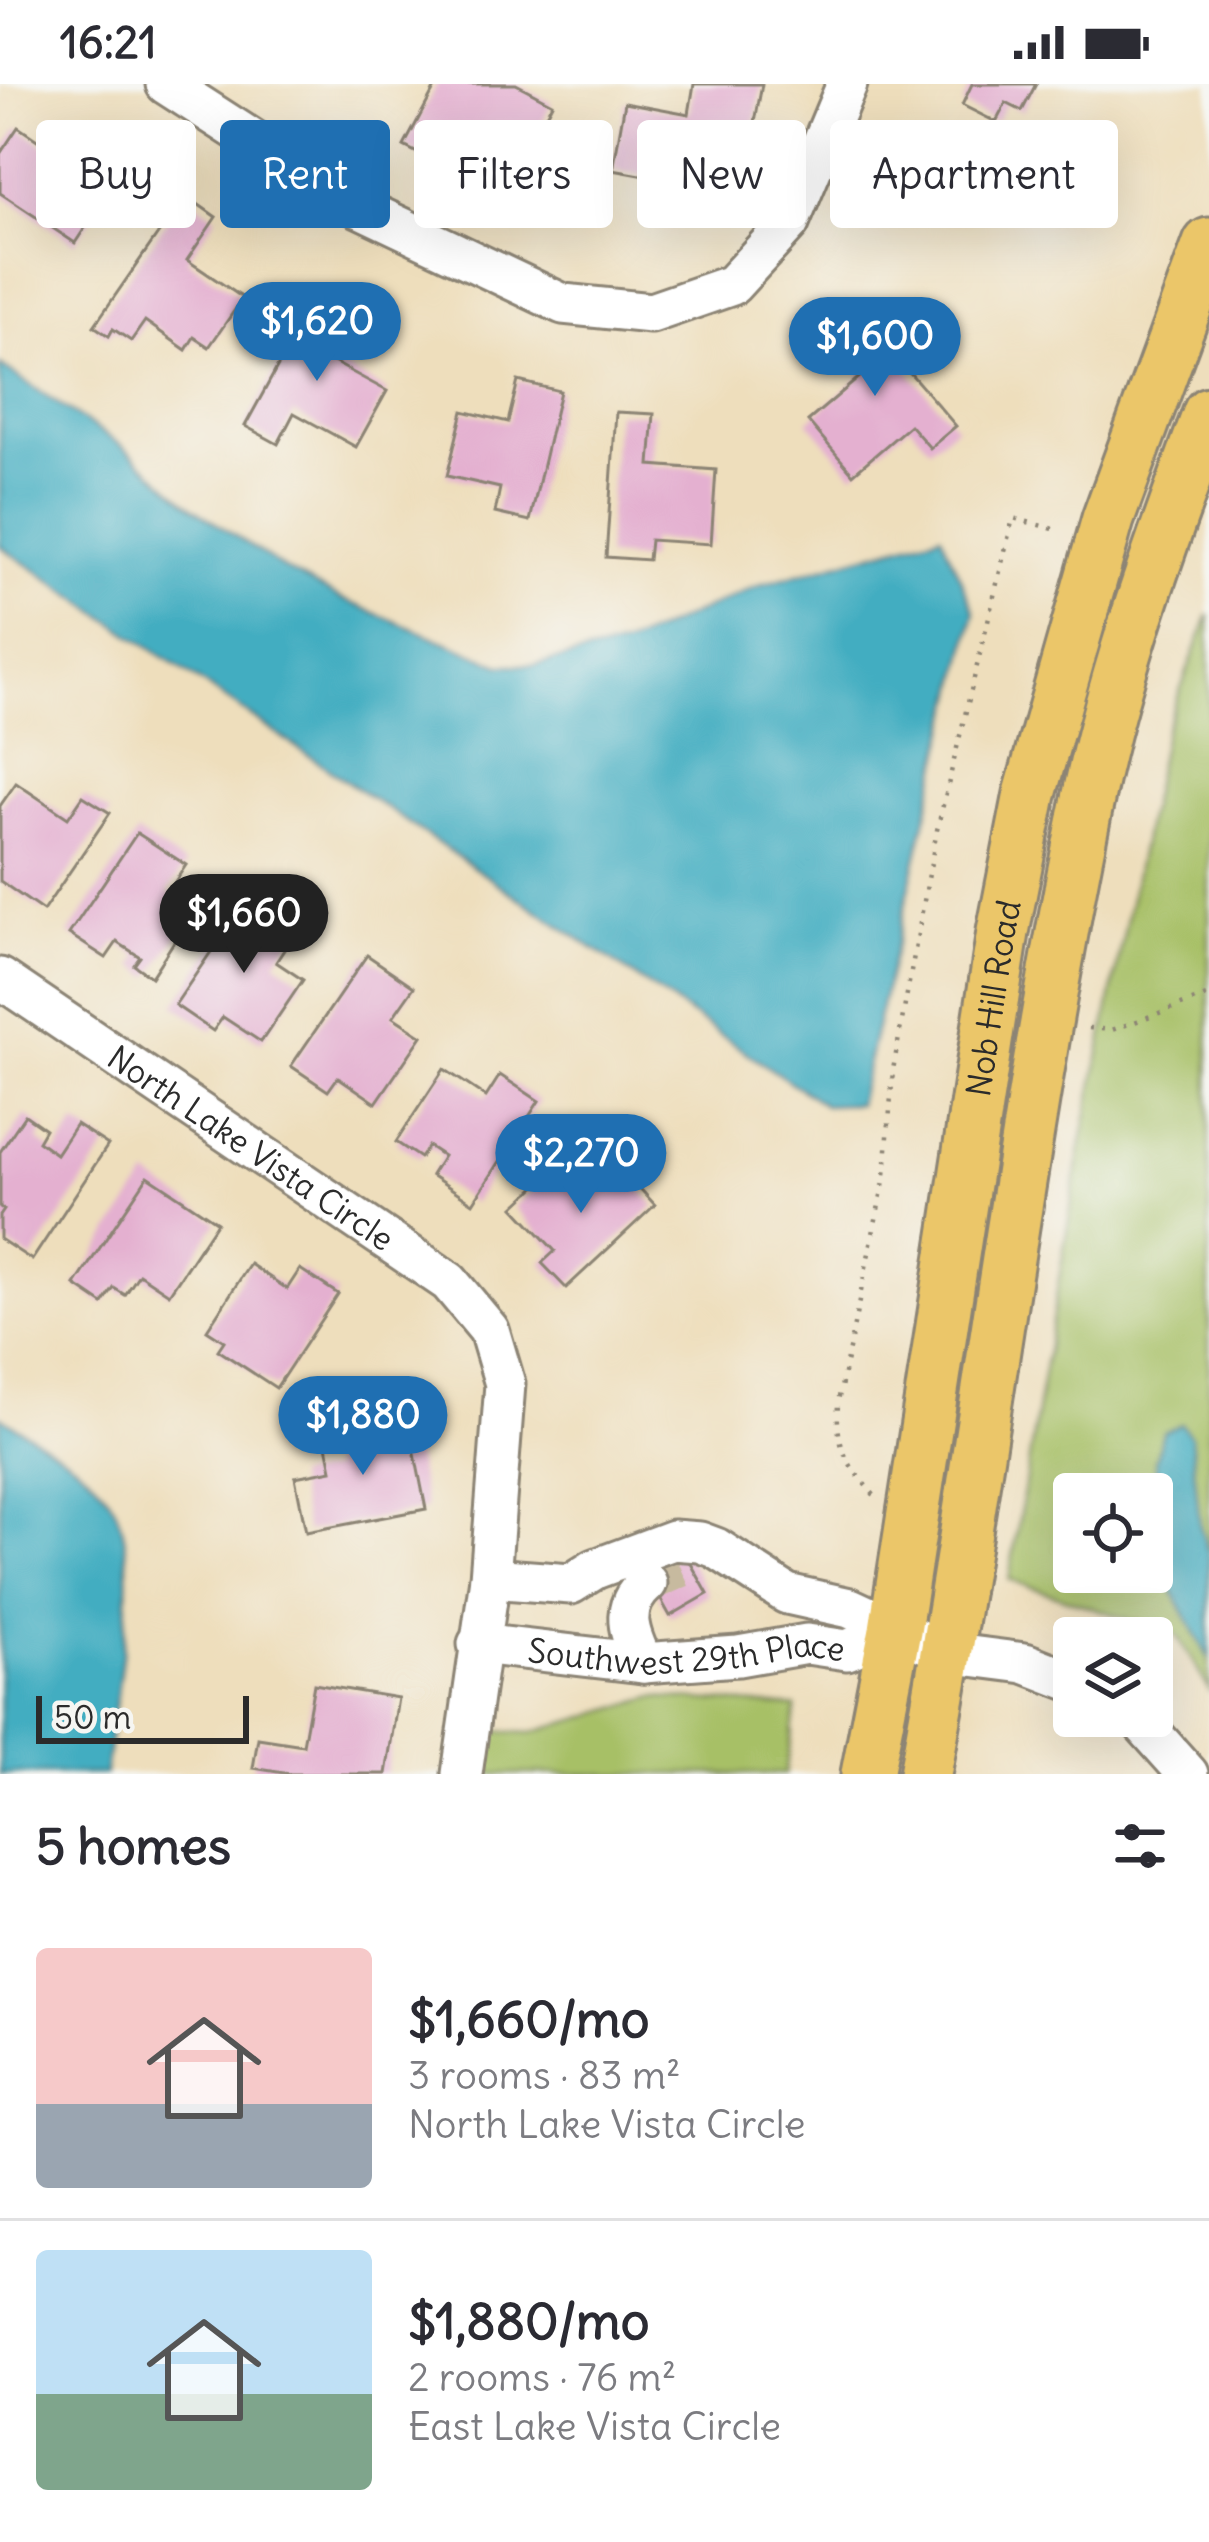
<!DOCTYPE html>
<meta charset="utf-8">
<style>
:root{--surface:#fff;--page:#f7f7f7;--text:#2b2b33;--muted:#7c7c81;--line:#e1e1e2;--accent:#1f6fb2}
body{margin:0;font-family:Delius,sans-serif;background:var(--page);color:var(--text);height:100vh;display:flex;flex-direction:column;font-size:45px;white-space:nowrap}
*{box-sizing:border-box;margin:0}
p{font-size:39px;color:var(--muted)}
.icon{flex:none;width:66px;height:66px;fill:none;stroke:currentColor;stroke-width:2;stroke-linecap:round;stroke-linejoin:round}
.map{position:relative;height:1690px;overflow:hidden}
.details{display:flex;flex-direction:column;background:var(--surface);flex:1}
.details>*{flex:none}
.guide{position:absolute;left:36px;top:36px;width:1137px;height:108px;display:flex;gap:24px}
.tools{position:absolute;left:1053px;top:1389px;display:grid;gap:24px}
.tools a{display:grid;place-items:center;width:120px;height:120px;border-radius:12px;background:var(--surface);box-shadow:0 12px 48px #0002;font-size:60px}
.scale{position:absolute;left:36px;bottom:30px;width:213px;box-sizing:border-box;padding-left:12px;border:6px solid #2b2b2b;border-top:0;font-size:33px;line-height:42px;white-space:nowrap;color:#2b2b2b;-webkit-text-stroke:9px #f6f6f2;paint-order:stroke}
.price{position:absolute;translate:-50% -102px;padding:0 27px;border-radius:42px;background:var(--accent);color:#fff;font-size:39px;line-height:78px;filter:drop-shadow(0 3px 6px #0008)}
.price::after{content:'';position:absolute;left:50%;top:72px;width:36px;height:27px;margin-left:-18px;background:inherit;clip-path:polygon(0 0,100% 0,50% 100%)}
.price.current{background:#222;color:#fff}
ul{padding:0;list-style:none}
li{display:flex;align-items:center;gap:36px;height:300px;padding:0 36px}
li+li{border-top:3px solid var(--line)}
li span{display:grid;place-items:center;flex:none;width:336px;height:240px;border-radius:12px;color:#555}
li>.icon{margin-inline-start:auto}
span .icon{width:144px;height:144px;fill:#fffc;stroke-width:1}
li b{font-size:51px}
h2{display:flex;justify-content:space-between;align-items:center;height:144px;padding:0 36px;font-size:51px}
.chip{padding:0 42px;border-radius:12px;background:var(--surface);box-shadow:0 12px 48px #0002;font-size:42px;line-height:108px}
.chip.current{background:var(--accent);color:#fff}
.status{display:flex;justify-content:space-between;align-items:center;height:84px;padding:0 60px;background:var(--surface);direction:ltr}
.status svg{height:33px;fill:currentColor}
.map>svg:first-child{display:block}
.green{fill:#a7c066;stroke:#697648;stroke-width:3;fill-rule:evenodd}
.water{fill:#42adc1;stroke:#366c76;stroke-width:3}
.building{fill:#e4b0d0}
.lines{fill:none;stroke-linecap:round;stroke-linejoin:round}
.minor-tunnel{stroke:#c7ba9f;stroke-width:39;stroke-dasharray:39 20;stroke-linecap:butt}
.minor-casing{stroke:#8c8474;stroke-width:45}
.major-casing{stroke:#8c8474;stroke-width:57}
.path{stroke:#8c8474;stroke-width:4.5;stroke-dasharray:3 9;stroke-linecap:butt}
.minor{stroke:#fff;stroke-width:39}
.major{stroke:#ebc669;stroke-width:51}
.labels{text-anchor:middle;stroke-width:9;stroke-linejoin:round;paint-order:stroke}
.street-label{font-size:33px;fill:#2b2b2b;stroke:#f6f6f2}
</style>
<div class="status"><b>16:21</b><svg viewBox="0 0 49 12"><path d="M0 12V9h3v3zM5 12V6h3v6zM10 12V3h3v9zM15 12V0h3v12zM26 1h20v11H26zM47 4h2v5h-2z"/></svg></div>
<div class="map">
<svg width="1209" height="1690" viewBox="0 0 1209 1690">
<rect width="100%" height="100%" fill="#f6f6f2"/>
<filter id="ink" filterUnits="userSpaceOnUse"><feTurbulence type="fractalNoise" baseFrequency=".00833" numOctaves="2"/><feDisplacementMap in="SourceGraphic" scale="24" xChannelSelector="R" yChannelSelector="G"/><feConvolveMatrix kernelMatrix="1 2 1 2 8 2 1 2 1" color-interpolation-filters="sRGB"/></filter>
<filter id="wash" filterUnits="userSpaceOnUse"><feTurbulence type="fractalNoise" baseFrequency=".004" numOctaves="4" result="noise"/><feDisplacementMap in="SourceGraphic" scale="48" xChannelSelector="R" yChannelSelector="G"/><feGaussianBlur stdDeviation="2.7" result="paint"/><feColorMatrix in="noise" values="0 0 0 0 0 0 0 0 0 0 0 0 0 0 0 0 0 1.4 0 .05"/><feComposite in="paint" operator="in"/></filter>
<g filter="url(#wash)">
<rect width="100%" height="100%" fill="#eedebc"/>
<g class="green">
<path d="M1209 530V1606L1177 1551 1009 1496 1080 1068 1164 649ZM1074 1410H1152V1488H1074Z"/>
<polygon points="655,1613 796,1623 785,1690 488,1690 495,1647 531,1649"/>
</g>
<g class="water">
<polygon points="0,281 125,364 194,424 286,486 341,515 501,581 534,581 625,561 759,501 941,450 975,528 858,1020 824,1021 0,462"/>
<path d="M0 1332C37 1357 94 1382 115 1424 145 1481 113 1624 105 1690H0Z"/>
<polygon points="1181,1340 1191,1352 1200,1443 1209,1471 1209,1575 1172,1505 1155,1377 1163,1348"/>
</g>
<g id="blocks">
<g class="building">
<polygon points="437,0 516,0 552,19 520,79 464,49 446,84 404,62"/>
<polygon points="694,0 762,0 754,44 735,40 722,114 682,107 678,133 651,128 657,94 613,86 625,18 689,30"/>
<polygon points="972,0 1036,0 1022,27 1006,19 996,38 962,21"/>
<polygon points="18,43 49,64 53,58 77,74 96,45 134,70 75,159 0,109 0,70"/>
<polygon points="185,111 216,133 187,176 243,214 209,263 194,253 186,266 145,237 131,257 113,245 109,252 94,242"/>
<polygon points="317,211 350,229 326,274 387,307 356,363 294,329 278,360 245,342"/>
<polygon points="854,224 956,342 930,364 910,341 853,390 808,337 862,291 825,249"/>
<polygon points="518,297 560,307 530,437 495,429 500,404 447,392 463,327 508,338"/>
<polygon points="616,328 654,330 650,381 716,386 711,460 650,456 648,476 606,473"/>
<polygon points="16,699 68,734 83,712 110,729 43,827 0,797 0,722"/>
<polygon points="137,749 186,781 168,808 195,825 151,893 134,881 140,873 117,858 106,874 69,850"/>
<polygon points="246,816 295,849 276,878 303,896 261,958 223,933 213,947 175,921"/>
<polygon points="367,871 414,903 393,933 422,952 376,1019 338,993 328,1007 291,982"/>
<polygon points="444,985 486,1013 500,991 539,1017 473,1119 431,1091 443,1072 428,1062 420,1074 396,1058"/>
<polygon points="25,1031 45,1045 38,1057 56,1070 76,1040 108,1061 32,1176 0,1155 0,1132 4,1126 0,1123 0,1068"/>
<polygon points="573,1068 605,1104 624,1087 655,1121 566,1204 542,1179 555,1167 514,1123"/>
<polygon points="148,1092 217,1138 169,1210 139,1190 125,1211 114,1204 103,1220 75,1201"/>
<polygon points="250,1180 287,1205 300,1185 338,1210 276,1304 218,1266 224,1257 207,1246"/>
<polygon points="408,1335 426,1425 306,1448 295,1393 332,1386 325,1351"/>
<polygon points="684,1467 708,1510 670,1532 646,1489"/>
<polygon points="314,1600 398,1614 386,1690 290,1690 253,1684 258,1654 303,1661"/>
</g>
</g>
</g>
<g filter="url(#ink)">
<use href="#blocks" fill-opacity="0" stroke="#8c8474" stroke-width="3"/>
<g class="lines">
<polyline class="minor-tunnel" points="647,1499 681,1484"/>
<g class="minor-casing">
<g id="minor">
<polyline points="166,0 352,120 563,220 651,229 732,201 789,139 847,0"/>
<path id="s1" d="M0 894 449 1198 489 1246 505 1300 490 1494 462 1690"/>
<polyline points="490,1494 571,1500 595,1485 673,1456 700,1458 716,1464 787,1510 850,1524 947,1569 1025,1579 1074,1598"/>
<path id="s2" d="M478 1560 643 1579 738 1572 807 1560 847 1566 895 1546"/>
<path d="M643 1579C629 1549 618 1524 647 1499"/>
<polyline points="1136,1632 1188,1690"/>
</g>
</g>
<g class="major-casing">
<g id="major">
<path id="s3" d="M867 1690 895 1546 1003 848 1030 710 1108 435 1209 160"/>
<path d="M925 1690C984 1368 1021 1041 1087 720 1114 587 1162 456 1209 329"/>
</g>
</g>
<g class="path">
<polyline points="1089,944 1112,946 1209,911"/>
<path d="M874 1411C845 1378 836 1363 838 1318L885 1092 893 986 937 746 1013 434 1061 447"/>
</g>
<use href="#minor" class="minor"/>
<use href="#major" class="major"/>
</g>
</g>
<g class="labels">
<g class="street-label">
<text dy="12" stroke="none"><textPath href="#s3" startOffset="786">Nob Hill Road</textPath></text>
<text dy="12" stroke="none"><textPath href="#s1" startOffset="303">North Lake Vista Circle</textPath></text>
<text dy="12" stroke="none"><textPath href="#s2" startOffset="210">Southwest 29th Place</textPath></text>
</g>
</g>
</svg>
<div class="tools">
<a><svg class="icon" aria-label="locate" viewBox="0 0 24 24"><circle cx="12" cy="12" r="6"/><path d="M12 2v4M12 18v4M2 12h4M18 12h4"/></svg></a>
<a><svg class="icon" aria-label="layers" viewBox="0 0 24 24"><path d="M12 4l9 5-9 5-9-5zM3 14l9 5 9-5"/></svg></a>
</div>
<div class="scale">50 m</div>
<b class="price" style="left:317px;top:300px">$1,620</b>
<b class="price" style="left:875px;top:315px">$1,600</b>
<b class="price current" style="left:244px;top:892px">$1,660</b>
<b class="price" style="left:581px;top:1132px">$2,270</b>
<b class="price" style="left:363px;top:1394px">$1,880</b>
<div class="guide">
<a class="chip">Buy</a>
<a class="chip current">Rent</a>
<a class="chip">Filters</a>
<a class="chip">New</a>
<a class="chip">Apartment</a>
</div>
</div>
<section class="details">
<h2>5 homes<svg class="icon" aria-label="filters" viewBox="0 0 24 24"><path d="M4 7h16M4 17h16"/><circle cx="9" cy="7" r="2"/><circle cx="15" cy="17" r="2"/></svg></h2>
<ul>
<li><span style="background:linear-gradient(#f6c9c9 65%,#9aa5b1 0)"><svg class="icon" aria-label="home" viewBox="0 0 24 24"><path d="M3 11l9-7 9 7M6 9v11h12V9"/></svg></span><div><b>$1,660/mo</b><p>3 rooms · 83 m²</p><p>North Lake Vista Circle</p></div></li>
<li><span style="background:linear-gradient(#bfe0f5 60%,#7fa58c 0)"><svg class="icon" aria-label="home" viewBox="0 0 24 24"><path d="M3 11l9-7 9 7M6 9v11h12V9"/></svg></span><div><b>$1,880/mo</b><p>2 rooms · 76 m²</p><p>East Lake Vista Circle</p></div></li>
</ul>
</section>
